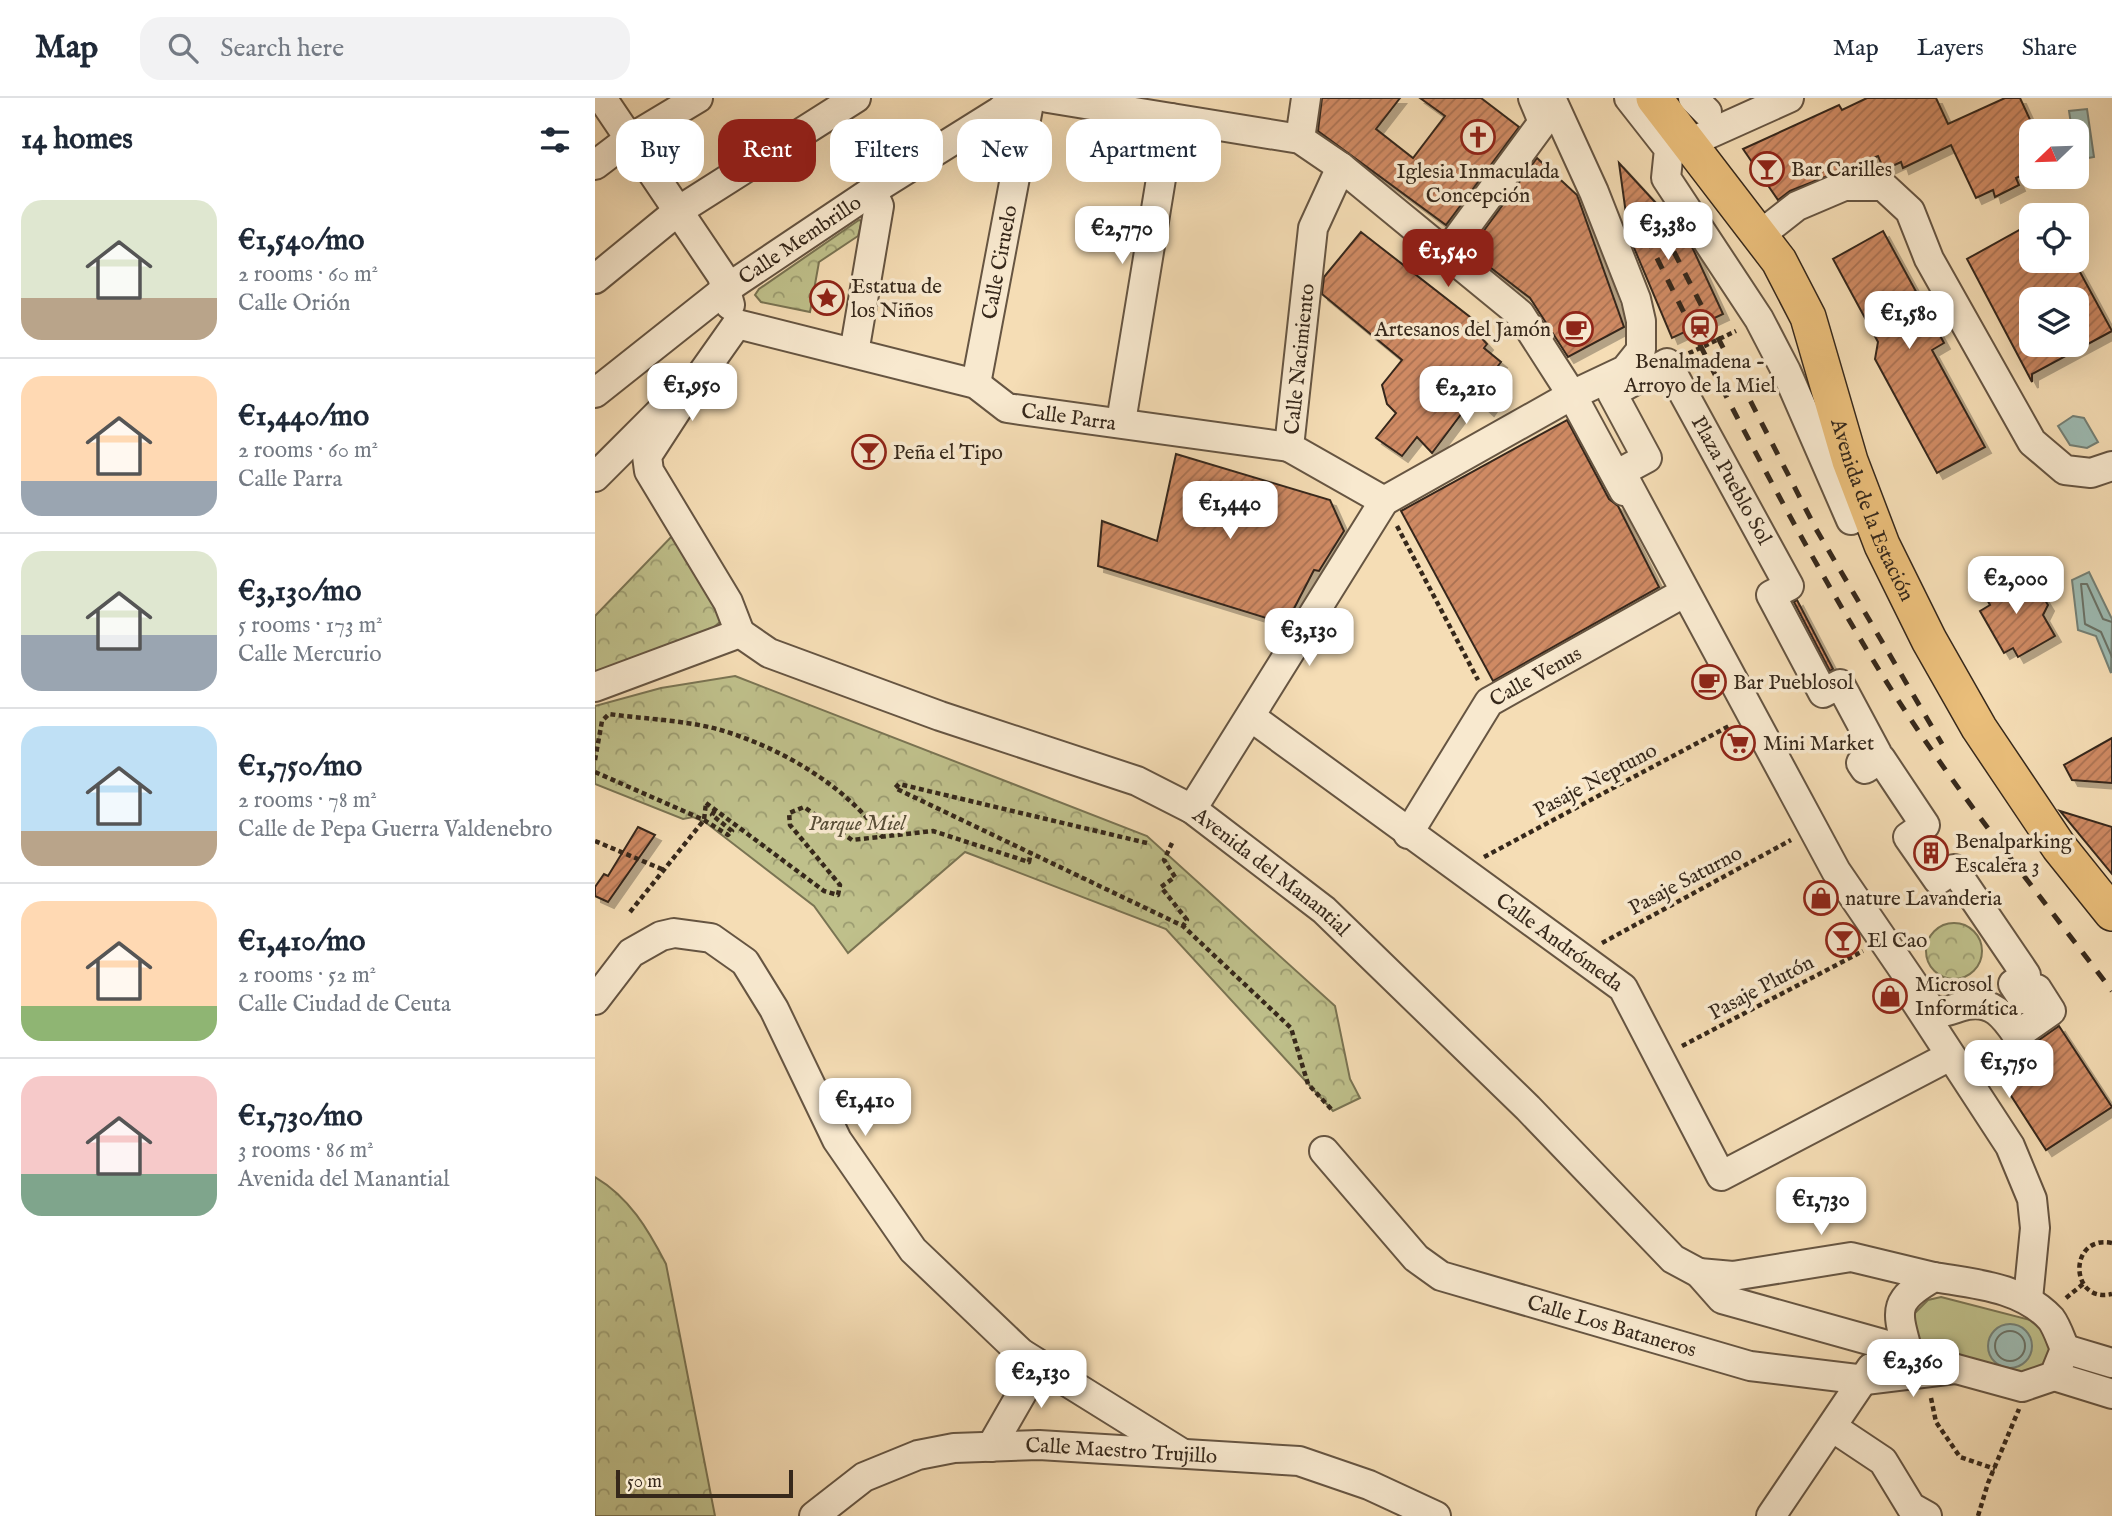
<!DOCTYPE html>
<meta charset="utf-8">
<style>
:root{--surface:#fff;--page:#f2f2f3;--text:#1f2937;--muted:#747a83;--line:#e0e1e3;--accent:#8f2418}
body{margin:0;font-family:"IM FELL English",serif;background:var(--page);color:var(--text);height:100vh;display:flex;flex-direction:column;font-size:26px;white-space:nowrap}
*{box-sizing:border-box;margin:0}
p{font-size:23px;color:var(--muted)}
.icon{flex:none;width:38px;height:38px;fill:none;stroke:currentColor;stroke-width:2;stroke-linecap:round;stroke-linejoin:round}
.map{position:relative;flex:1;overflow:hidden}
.sheet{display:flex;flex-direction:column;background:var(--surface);width:595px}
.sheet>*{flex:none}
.top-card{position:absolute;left:21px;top:21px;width:665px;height:63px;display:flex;gap:14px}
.needle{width:46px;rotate:247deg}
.buttons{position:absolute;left:1424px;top:21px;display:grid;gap:14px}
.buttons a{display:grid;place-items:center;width:70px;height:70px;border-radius:14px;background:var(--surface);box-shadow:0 7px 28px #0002;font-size:35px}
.scale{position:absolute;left:21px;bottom:18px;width:177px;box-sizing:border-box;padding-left:7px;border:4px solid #36281b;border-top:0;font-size:19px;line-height:24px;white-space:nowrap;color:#36281b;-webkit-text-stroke:5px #f8e9cf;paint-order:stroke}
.price{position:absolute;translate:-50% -60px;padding:0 16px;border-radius:14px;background:#fff;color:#222;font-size:23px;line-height:46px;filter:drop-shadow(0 2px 4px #0008)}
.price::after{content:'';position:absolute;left:50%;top:42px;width:21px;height:16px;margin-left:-10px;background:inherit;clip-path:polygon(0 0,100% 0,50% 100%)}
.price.on{background:var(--accent);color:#fff}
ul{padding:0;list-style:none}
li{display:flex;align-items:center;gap:21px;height:175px;padding:0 21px}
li+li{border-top:2px solid var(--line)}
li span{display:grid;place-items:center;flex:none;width:196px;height:140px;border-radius:21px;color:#555}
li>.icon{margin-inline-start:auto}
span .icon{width:84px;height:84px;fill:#fffc;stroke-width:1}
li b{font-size:30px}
h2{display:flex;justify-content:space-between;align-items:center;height:84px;padding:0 21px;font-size:30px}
.pill{padding:0 24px;border-radius:21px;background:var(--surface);box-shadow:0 7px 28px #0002;font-size:24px;line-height:63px}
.pill.on{background:var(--accent);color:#fff}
header{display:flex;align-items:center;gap:42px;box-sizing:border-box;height:98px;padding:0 35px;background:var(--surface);border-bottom:2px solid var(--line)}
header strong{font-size:33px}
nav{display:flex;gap:38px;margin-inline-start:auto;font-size:24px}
.search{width:490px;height:63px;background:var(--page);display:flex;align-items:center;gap:18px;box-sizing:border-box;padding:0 24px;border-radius:21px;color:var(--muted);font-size:26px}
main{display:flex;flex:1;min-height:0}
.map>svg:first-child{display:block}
.forest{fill:url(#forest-crowns);stroke:#7a7453;stroke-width:2}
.garden{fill:#bfc08b;stroke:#7a7453;stroke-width:2}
.water{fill:#9dbbb3;stroke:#748076;stroke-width:2}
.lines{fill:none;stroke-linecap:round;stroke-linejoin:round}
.shore{stroke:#6a7267;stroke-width:2}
.building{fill:url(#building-hatch);stroke:#36281b;stroke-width:2;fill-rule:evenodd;filter:url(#shadow)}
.minor-casing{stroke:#665542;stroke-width:32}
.major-casing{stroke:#36281b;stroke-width:38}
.path{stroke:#36281b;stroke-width:4.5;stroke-dasharray:5 3.5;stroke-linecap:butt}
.minor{stroke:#f8e9cf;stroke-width:28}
.major{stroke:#eabe7a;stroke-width:35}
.rail{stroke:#36281b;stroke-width:5;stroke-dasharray:12 12;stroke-linecap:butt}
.path-bridge{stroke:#36281b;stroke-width:4.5;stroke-dasharray:5 3.5;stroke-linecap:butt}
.labels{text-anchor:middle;stroke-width:7;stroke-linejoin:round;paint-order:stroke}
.poi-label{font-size:21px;fill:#36281b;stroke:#f8e9cf;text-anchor:start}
.street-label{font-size:21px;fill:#36281b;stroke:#f8e9cf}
.park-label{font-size:21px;font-style:italic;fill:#584e37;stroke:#f8e9cf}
</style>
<header>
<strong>Map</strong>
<div class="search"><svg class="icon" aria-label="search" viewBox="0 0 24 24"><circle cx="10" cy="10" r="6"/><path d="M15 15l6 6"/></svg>Search here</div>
<nav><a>Map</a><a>Layers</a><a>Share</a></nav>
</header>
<main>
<section class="sheet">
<h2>14 homes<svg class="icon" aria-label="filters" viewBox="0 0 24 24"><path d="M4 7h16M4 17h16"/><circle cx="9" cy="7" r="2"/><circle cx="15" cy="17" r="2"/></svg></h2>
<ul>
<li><span style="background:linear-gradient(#dfe7d0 70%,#b9a48a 0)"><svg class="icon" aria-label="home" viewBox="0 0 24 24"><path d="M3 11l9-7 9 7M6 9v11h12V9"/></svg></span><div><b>€1,540/mo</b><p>2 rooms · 60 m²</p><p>Calle Orión</p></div></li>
<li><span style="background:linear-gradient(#ffd9b3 75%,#9aa5b1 0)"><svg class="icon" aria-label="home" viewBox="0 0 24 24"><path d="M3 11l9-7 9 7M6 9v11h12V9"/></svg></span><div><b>€1,440/mo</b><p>2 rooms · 60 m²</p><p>Calle Parra</p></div></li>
<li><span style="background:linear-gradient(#dfe7d0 60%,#9aa5b1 0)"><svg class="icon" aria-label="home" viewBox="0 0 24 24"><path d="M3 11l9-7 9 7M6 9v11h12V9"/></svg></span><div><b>€3,130/mo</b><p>5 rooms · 173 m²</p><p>Calle Mercurio</p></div></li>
<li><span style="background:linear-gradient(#bfe0f5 75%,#b9a48a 0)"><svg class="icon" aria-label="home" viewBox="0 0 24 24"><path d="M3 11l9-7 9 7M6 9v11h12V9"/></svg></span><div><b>€1,750/mo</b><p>2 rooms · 78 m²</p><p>Calle de Pepa Guerra Valdenebro</p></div></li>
<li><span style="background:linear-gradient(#ffd9b3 75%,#8fb573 0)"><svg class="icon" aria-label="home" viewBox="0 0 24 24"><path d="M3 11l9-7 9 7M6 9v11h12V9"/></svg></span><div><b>€1,410/mo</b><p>2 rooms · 52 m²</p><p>Calle Ciudad de Ceuta</p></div></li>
<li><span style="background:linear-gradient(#f6c9c9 70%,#7fa58c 0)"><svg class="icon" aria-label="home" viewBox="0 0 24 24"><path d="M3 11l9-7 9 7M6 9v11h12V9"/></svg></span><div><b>€1,730/mo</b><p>3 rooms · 86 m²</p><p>Avenida del Manantial</p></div></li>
</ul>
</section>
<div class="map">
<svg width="1517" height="1418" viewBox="0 0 1517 1418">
<defs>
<pattern id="forest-crowns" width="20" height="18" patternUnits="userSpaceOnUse" patternTransform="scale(1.75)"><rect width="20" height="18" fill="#bfc08b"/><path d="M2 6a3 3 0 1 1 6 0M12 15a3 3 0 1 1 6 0" fill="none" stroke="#9c9c71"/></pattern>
<pattern id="building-hatch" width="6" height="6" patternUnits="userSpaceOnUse" patternTransform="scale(1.75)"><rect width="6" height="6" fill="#cf8a64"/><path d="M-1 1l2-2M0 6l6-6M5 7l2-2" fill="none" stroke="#a97152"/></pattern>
<filter id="shadow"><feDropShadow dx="6" dy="6" stdDeviation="0" flood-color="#0004"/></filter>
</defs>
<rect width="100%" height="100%" fill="#f5ddb5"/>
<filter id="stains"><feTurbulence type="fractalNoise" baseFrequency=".00286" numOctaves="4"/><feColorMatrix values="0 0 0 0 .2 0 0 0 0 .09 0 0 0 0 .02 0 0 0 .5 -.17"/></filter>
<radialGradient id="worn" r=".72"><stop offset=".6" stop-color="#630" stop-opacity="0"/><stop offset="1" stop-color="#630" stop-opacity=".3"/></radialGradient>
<g class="forest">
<polygon points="264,122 267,123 263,138 224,164 215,214 166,204 160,197 164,191"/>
<polygon points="78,437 108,480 126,523 110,537 0,575 0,518"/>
<polygon points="140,578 552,738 740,908 755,981 765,1000 738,1013 571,831 370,754 253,855 219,808 110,724 98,719 88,721 0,686 0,608 66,590"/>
<circle cx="1359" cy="853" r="28"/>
<path d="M0 1079C34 1099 53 1131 71 1166L120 1418H0Z"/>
</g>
<polygon class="garden" points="1346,1199 1443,1224 1450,1230 1457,1257 1451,1266 1426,1279 1329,1254 1319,1243 1317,1218 1333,1202"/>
<g class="water">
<polygon points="1492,11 1499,59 1482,62 1482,33 1469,33 1468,27 1476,26 1474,13"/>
<polygon points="1478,318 1489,320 1503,344 1492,350 1475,347 1463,328"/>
<polygon points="1494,474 1517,521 1516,575 1501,538 1483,532 1477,482"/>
<circle cx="1415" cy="1248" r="22"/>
</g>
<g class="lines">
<g class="shore">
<polyline points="1517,524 1508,521 1492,486 1486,486 1490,526 1506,534 1517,559"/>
<circle cx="1415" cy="1248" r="15"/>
</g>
</g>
<g class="building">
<polygon points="727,0 805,0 781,31 818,60 850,18 825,0 886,0 924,29 851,127 723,33"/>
<polygon points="1272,0 1341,0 1353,26 1410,0 1425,0 1437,26 1437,73 1421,80 1424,87 1400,99 1398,92 1381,100 1356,47 1308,70 1306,64 1289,72 1283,58 1195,93 1183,102 1148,51 1244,7 1247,12"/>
<polygon points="942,60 982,97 1029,229 973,259 935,200 874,153"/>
<polygon points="1024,65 1084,130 1098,151 1128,216 1077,240 1034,138"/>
<path d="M1437 125V163H1479L1517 233 1437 276V284L1372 161ZM1437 201H1482V247H1437Z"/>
<polygon points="1288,133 1349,245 1337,252 1390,349 1342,375 1280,261 1283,244 1238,161"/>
<polygon points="766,134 884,226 882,235 892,246 889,250 906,264 894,280 907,292 893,312 879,299 837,355 822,339 807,358 781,340 801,315 792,306 787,287 807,262 727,196 729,179"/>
<polygon points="972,322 1014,401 1023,408 1064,489 898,583 806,413"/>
<polygon points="581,356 735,402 749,433 724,473 719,472 691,526 503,468 507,423 562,443"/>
<polygon points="1423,473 1437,499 1445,494 1453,507 1448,517 1460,538 1423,559 1418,550 1409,555 1385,513 1395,507 1388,494"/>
<polygon points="1202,502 1238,571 1235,573 1199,504"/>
<polygon points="1517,640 1517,685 1477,682 1469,667"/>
<polygon points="1465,713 1517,729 1517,776"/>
<polygon points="43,729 60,737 13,804 0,798 0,789 9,776 13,778"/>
<polygon points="1464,928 1517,1009 1451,1052 1391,959 1409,947 1423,954 1431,951"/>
</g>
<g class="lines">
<g class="minor-casing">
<g id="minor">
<polyline points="7,0 127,178 135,207"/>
<polyline points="453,0 705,41 746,69 925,216 977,297 1029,393"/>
<polyline points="1034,0 1074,51 1071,80 1164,221 1191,273 1256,422"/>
<polyline points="1098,0 1112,14"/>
<polyline points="705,41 711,0"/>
<polyline points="1094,45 1194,0"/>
<polyline points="0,67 33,42 103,0"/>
<polyline points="746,69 718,130 694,349 789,403"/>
<polyline points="1165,137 1202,108 1249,88 1288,88 1315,113 1334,161 1437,344 1470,372 1496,375 1517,368"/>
<polyline points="850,157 948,24 938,0"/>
<polyline points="0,181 83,113 261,0"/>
<path id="s1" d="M142 226 381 286 412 310 694 349"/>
<polyline points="259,255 284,108 277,93"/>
<path d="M1072 265 1194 488 1176 497 1228 595 1245 586 1282 655 1266 665 1270 671 1286 661 1330 727 1313 739 1343 782 1359 771 1431 877 1418 886 1428 901 1442 891 1456 913 1422 937C1409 918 1397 902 1372 907 1362 909 1354 914 1344 914L1334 909 1241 773 1026 374 1052 360 1017 295Z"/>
<path id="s2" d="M381 286 435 0"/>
<path id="s3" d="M0 295 131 191 277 93 405 13 419 0"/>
<polyline points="89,301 52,358 54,373 133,504 145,535"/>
<polyline points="526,324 576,20"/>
<polyline points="0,379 65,314 89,301 142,226"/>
<path id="s4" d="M145 535 174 555 345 618 542 683 597 711 729 812 933 1010 1078 1161 1104 1175 1127 1201 1288 1246 1314 1258"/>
<polyline points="0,589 145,535"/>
<path id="s5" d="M656 619 1028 890 1126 1078 1355 958"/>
<polyline points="597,711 789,403 977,297 1030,272 1046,252 1046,223 1041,201 999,94 956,0"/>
<path id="s6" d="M813 736 894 604 1085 497"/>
<polyline points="1319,901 1415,1048 1437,1101 1440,1130 1433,1201"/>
<polyline points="0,902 36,855 66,838 79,835 116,840 150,864 179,911 242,1042 318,1152 426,1255 585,1354"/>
<path id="s7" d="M729 1053 821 1160 846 1178 1155 1268 1270 1282 1360 1271"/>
<polyline points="1104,1175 1138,1178 1256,1159 1339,1179"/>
<path d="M1339 1179C1380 1186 1427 1189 1456 1221 1462 1229 1466 1242 1470 1251L1459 1278 1427 1289 1314 1258C1302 1213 1295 1204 1339 1179Z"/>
<polyline points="1470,1251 1517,1265"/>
<polyline points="1459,1278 1517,1296"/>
<polyline points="1237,1329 1288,1363 1316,1409 1332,1418"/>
<polyline points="396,1349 427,1295 426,1255"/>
<path id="s8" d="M219 1418 269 1379 323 1357 359 1350 444 1347 704 1363 774 1387 841 1418"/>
<polyline points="1176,1418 1276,1270"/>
</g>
</g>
<g class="major-casing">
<g id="major">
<path id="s9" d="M1059 0 1184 163 1213 219 1255 363 1287 447 1334 542 1384 630 1464 749 1517 815"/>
</g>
</g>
<g class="path">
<polyline points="802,428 883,582"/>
<path d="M0 662 7 623 14 616C49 621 88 622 122 631 183 648 251 687 287 739"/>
<polyline points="0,674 109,722 133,737 137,733 117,717 120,712"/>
<polyline points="111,705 229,793 243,797 245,787 195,727 194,715 209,709 257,742 338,733 434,764 436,754"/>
<polyline points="0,743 69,772"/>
<polyline points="552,745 304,686 300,690 588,828 696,930 713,986 738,1013"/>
<polyline points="577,745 569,762 580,779 566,789 592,822 588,828"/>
<polyline points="889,759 1134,628"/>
<polyline points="35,814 109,722 111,705"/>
<polyline points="1007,845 1196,742"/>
<polyline points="1087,948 1268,853"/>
<path d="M1517 1145C1473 1136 1474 1206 1517 1196"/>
<polyline points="1471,1200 1488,1186"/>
<polyline points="1336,1300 1341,1324 1365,1359 1400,1371"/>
<polyline points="1383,1418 1393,1385 1424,1311"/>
</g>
<use href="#minor" class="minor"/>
<use href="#major" class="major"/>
<g class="rail">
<polyline points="1057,111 1221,431 1347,646"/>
<path d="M1041 117C1117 274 1197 431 1289 580 1357 689 1440 791 1517 893"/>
</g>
<polyline class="path-bridge" points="1086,259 1141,233"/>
</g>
<defs>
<g id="church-ring" transform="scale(1.75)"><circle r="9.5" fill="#f8e9cf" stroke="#8f2418" stroke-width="1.5"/><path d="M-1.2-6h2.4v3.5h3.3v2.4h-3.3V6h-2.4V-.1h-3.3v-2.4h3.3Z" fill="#8f2418"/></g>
<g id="bar-ring" transform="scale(1.75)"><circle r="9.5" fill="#f8e9cf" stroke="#8f2418" stroke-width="1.5"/><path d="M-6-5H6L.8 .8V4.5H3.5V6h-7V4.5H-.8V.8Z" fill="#8f2418"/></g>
<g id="sight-ring" transform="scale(1.75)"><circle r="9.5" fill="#f8e9cf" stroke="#8f2418" stroke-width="1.5"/><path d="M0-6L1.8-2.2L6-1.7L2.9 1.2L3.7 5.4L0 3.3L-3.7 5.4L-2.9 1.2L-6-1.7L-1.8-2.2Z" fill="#8f2418"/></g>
<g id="station-ring" transform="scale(1.75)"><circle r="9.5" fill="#f8e9cf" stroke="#8f2418" stroke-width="1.5"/><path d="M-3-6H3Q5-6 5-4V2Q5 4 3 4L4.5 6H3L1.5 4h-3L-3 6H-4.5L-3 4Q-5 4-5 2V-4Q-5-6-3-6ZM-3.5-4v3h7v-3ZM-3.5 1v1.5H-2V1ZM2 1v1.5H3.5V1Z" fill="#8f2418"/></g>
<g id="cafe-ring" transform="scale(1.75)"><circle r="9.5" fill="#f8e9cf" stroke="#8f2418" stroke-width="1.5"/><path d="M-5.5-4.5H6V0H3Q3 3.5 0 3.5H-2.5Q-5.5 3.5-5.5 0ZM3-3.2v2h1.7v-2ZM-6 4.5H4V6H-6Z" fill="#8f2418"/></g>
<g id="supermarket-ring" transform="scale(1.75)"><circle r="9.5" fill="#f8e9cf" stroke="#8f2418" stroke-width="1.5"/><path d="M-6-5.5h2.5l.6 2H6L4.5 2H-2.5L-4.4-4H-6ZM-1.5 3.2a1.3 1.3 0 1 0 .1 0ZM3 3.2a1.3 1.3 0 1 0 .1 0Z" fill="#8f2418"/></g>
<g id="building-ring" transform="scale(1.75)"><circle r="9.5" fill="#f8e9cf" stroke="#8f2418" stroke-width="1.5"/><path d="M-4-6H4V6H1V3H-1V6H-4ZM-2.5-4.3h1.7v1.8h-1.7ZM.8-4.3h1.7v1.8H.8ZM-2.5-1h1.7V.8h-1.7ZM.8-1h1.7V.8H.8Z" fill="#8f2418"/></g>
<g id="shop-ring" transform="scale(1.75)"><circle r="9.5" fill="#f8e9cf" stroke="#8f2418" stroke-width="1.5"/><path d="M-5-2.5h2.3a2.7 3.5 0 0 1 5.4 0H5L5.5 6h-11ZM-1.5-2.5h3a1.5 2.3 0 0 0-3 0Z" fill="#8f2418"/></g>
</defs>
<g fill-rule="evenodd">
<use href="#church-ring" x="883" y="39"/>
<use href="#bar-ring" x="1172" y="71"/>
<use href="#sight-ring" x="232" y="200"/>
<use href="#station-ring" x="1105" y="229"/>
<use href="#cafe-ring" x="981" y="231"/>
<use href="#bar-ring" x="274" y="354"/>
<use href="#cafe-ring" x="1114" y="584"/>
<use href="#supermarket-ring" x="1143" y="645"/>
<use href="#building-ring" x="1336" y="755"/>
<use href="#shop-ring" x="1226" y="800"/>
<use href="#bar-ring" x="1248" y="842"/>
<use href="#shop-ring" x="1295" y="898"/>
</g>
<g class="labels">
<g class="poi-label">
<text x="1196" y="78">Bar Carilles</text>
<text x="883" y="80" text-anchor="middle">Iglesia Inmaculada<tspan x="883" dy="24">Concepción</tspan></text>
<text x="256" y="195">Estatua de<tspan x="256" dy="24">los Niños</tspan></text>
<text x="956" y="238" text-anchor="end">Artesanos del Jamón</text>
<text x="1105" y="270" text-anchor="middle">Benalmadena -<tspan x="1105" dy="24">Arroyo de la Miel</tspan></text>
<text x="298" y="361">Peña el Tipo</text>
<text x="1138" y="591">Bar Pueblosol</text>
<text x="1168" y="652">Mini Market</text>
<text x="1360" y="750">Benalparking<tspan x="1360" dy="24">Escalera 3</tspan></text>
<text x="1250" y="807">nature Lavanderia</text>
<text x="1272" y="849">El Cao</text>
<text x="1320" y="893">Microsol<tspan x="1320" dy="24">Informática</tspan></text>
</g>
<g class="street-label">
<text dy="7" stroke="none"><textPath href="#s3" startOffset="256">Calle Membrillo</textPath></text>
<text dy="7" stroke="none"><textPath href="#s2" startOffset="124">Calle Ciruelo</textPath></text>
<text transform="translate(704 261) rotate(-84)" y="7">Calle Nacimiento</text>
<text dy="7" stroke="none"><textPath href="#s1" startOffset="348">Calle Parra</textPath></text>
<text transform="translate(1137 382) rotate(61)" y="7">Plaza Pueblo Sol</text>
<text dy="7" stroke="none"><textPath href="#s9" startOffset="472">Avenida de la Estación</textPath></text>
<text dy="7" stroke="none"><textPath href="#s6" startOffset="208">Calle Venus</textPath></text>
<text transform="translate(1000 682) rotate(-28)" y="7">Pasaje Neptuno</text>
<text dy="7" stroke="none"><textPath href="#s4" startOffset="588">Avenida del Manantial</textPath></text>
<text transform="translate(1090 782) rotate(-28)" y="7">Pasaje Saturno</text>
<text dy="7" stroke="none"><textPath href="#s5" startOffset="382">Calle Andrómeda</textPath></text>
<text transform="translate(1166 889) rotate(-28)" y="7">Pasaje Plutón</text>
<text dy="7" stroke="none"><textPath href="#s7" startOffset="350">Calle Los Bataneros</textPath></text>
<text dy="7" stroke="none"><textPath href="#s8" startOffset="326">Calle Maestro Trujillo</textPath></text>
</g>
<g class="park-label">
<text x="262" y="732">Parque Miel</text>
</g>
</g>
<rect width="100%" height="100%" filter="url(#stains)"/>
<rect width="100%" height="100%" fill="url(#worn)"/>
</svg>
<div class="buttons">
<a><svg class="needle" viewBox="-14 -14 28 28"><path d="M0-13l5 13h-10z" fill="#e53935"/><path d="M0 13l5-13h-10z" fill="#747a83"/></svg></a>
<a><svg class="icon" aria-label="locate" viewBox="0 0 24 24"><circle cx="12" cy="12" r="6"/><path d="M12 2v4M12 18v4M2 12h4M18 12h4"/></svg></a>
<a><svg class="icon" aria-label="layers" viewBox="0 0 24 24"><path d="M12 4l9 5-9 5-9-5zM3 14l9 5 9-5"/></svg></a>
</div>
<div class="scale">50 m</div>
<b class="price" style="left:1073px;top:164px">€3,380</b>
<b class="price" style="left:527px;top:168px">€2,770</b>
<b class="price on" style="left:853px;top:191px">€1,540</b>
<b class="price" style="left:1314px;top:253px">€1,580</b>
<b class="price" style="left:97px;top:325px">€1,950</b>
<b class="price" style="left:871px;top:328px">€2,210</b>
<b class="price" style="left:635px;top:443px">€1,440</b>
<b class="price" style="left:1421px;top:518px">€2,000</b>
<b class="price" style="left:714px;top:570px">€3,130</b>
<b class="price" style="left:1414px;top:1002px">€1,750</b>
<b class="price" style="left:270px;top:1040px">€1,410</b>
<b class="price" style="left:1226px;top:1139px">€1,730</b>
<b class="price" style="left:1318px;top:1301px">€2,360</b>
<b class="price" style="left:446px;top:1312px">€2,130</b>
<div class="top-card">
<a class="pill">Buy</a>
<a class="pill on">Rent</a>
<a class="pill">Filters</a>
<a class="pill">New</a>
<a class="pill">Apartment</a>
</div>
</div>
</main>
